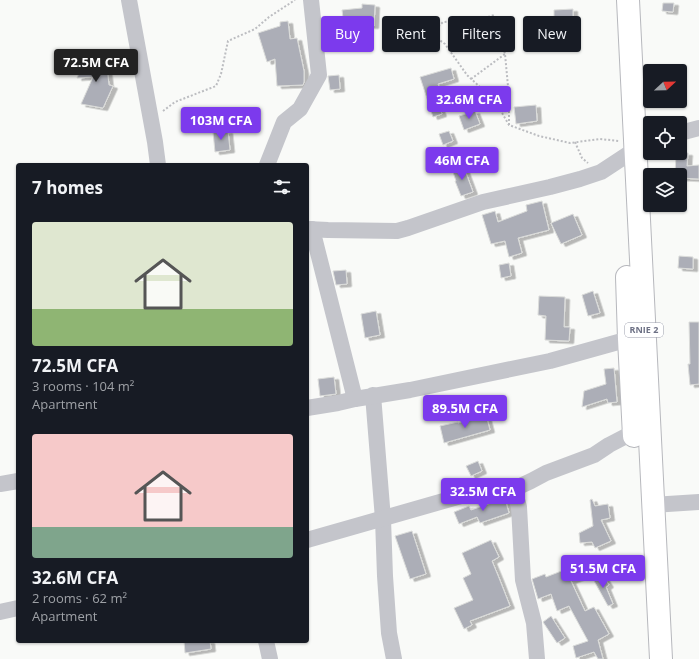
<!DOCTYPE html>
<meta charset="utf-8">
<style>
:root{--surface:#171b24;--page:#242831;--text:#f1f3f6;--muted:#9ea1a6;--accent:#7c3aed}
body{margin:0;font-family:"Open Sans",sans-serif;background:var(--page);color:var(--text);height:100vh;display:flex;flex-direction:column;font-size:15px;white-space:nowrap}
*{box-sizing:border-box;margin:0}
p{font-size:13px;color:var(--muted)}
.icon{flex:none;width:22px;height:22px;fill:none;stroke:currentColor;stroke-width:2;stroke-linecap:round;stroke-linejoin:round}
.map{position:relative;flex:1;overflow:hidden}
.details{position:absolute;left:16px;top:163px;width:293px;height:480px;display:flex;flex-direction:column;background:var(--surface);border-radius:4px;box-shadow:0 1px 3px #0004}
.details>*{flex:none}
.hud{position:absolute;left:321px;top:16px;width:318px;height:36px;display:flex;gap:8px}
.needle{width:26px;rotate:68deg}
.buttons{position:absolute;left:643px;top:64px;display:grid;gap:8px}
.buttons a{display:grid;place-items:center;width:44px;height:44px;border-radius:4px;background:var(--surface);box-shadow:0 1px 3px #0004;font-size:20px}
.price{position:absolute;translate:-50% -34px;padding:0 9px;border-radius:4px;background:var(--accent);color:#fff;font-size:13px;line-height:26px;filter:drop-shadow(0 1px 2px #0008)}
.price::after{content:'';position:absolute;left:50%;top:24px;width:12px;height:9px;margin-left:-6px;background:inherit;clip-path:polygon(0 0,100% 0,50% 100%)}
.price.active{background:#222;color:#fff}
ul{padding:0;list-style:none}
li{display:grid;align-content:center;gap:8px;height:212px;padding:0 16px}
li span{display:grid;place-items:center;height:124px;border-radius:4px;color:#555}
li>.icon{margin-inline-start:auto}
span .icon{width:72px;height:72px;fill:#fffc;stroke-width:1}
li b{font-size:17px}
h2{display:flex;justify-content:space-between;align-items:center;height:48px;padding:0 16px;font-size:17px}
.tag{padding:0 14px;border-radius:4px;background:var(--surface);box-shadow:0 1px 3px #0004;font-size:14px;line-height:36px}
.tag.active{background:var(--accent);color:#fff}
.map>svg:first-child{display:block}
.building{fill:#acaeb7;stroke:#dbdcda;filter:url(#shadow)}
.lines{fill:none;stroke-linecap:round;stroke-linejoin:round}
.highway-casing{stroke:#b7b8bd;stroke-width:24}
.path{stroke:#bcbdc1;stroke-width:2;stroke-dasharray:2 2;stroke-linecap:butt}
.minor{stroke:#c4c5cb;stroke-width:16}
.highway{stroke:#fff;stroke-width:22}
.labels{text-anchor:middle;stroke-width:4;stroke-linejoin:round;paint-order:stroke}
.shield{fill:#fff;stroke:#999caa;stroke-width:1}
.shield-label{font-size:9px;font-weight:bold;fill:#6d7185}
</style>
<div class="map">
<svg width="699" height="659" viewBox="0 0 699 659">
<defs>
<filter id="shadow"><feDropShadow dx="4.5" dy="2.5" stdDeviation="0" flood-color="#0004"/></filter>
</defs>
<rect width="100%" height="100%" fill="#f9faf8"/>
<g class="building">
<polygon points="663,3 674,3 673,12 662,11"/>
<polygon points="362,4 375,5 374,26 358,25 344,26 342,10 362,8"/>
<polygon points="573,9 573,24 554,24 554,10"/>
<polygon points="288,21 290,39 297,38 304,71 304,82 303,85 277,86 275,59 267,62 258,33 280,26 280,22"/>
<polygon points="106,59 109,85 113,86 103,108 81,104 93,77 77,78 84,61"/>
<polygon points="451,68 454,79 438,84 444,101 438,103 442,114 433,117 420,77"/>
<polygon points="339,75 340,89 330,90 328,76"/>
<polygon points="536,105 537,121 516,124 514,107"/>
<polygon points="475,111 480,124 464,130 459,116"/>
<polygon points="228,131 230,150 215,152 213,132"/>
<polygon points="449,131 453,141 443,145 439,134"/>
<polygon points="676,153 688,153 687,166 699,165 699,179 680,178 680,175 675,175"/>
<polygon points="463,165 473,192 461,196 455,181 456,181 452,169"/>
<polygon points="542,201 549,230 518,238 522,253 509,257 505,241 491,244 482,215 495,211 498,222 527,211 526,205"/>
<polygon points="573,214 582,235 561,244 551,223"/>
<polygon points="679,256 693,257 693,269 678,268"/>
<polygon points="509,263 511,276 501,278 499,265"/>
<polygon points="346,270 347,284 336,285 333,271"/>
<polygon points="593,291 600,313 588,316 582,295"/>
<polygon points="539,296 565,297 564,327 570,327 569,341 545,340 546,316 538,315"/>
<polygon points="376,311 380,335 365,338 361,314"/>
<polygon points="689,322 699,322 699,384 690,385 688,364 690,364"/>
<polygon points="614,368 617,402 608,403 607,399 582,407 584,391 606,384 604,369"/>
<polygon points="334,377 336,394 320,396 318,379"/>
<polygon points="486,415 490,430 444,443 440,426 458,422 458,423"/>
<polygon points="478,461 482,471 471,476 466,466"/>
<polygon points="503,499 505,499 509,513 480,523 477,517 459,524 454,512 469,506 471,510"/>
<polygon points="592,499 595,506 608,504 610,518 601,520 611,541 595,548 592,542 580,543 579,533 593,526 590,500"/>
<polygon points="412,531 426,574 410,579 395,536"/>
<polygon points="491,540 499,557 492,561 499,578 510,606 470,621 472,625 464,629 454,608 473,600 463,578 471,574 462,553"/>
<polygon points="581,565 586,575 571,581 585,611 594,607 609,634 598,640 603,659 598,659 594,652 576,658 573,646 588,641 569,606 557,611 551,594 538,599 532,579 545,574 546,577 564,570 566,573"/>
<polygon points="602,574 609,585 606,587 613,604 608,606 593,579"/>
<polygon points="551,616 565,638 557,643 543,622"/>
<polygon points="184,641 210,641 211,649 185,653"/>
</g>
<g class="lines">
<g class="highway-casing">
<g id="highway">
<path d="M628 0C640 220 649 439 661 659"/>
<polyline points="627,277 629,339 634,436"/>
</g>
</g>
<g class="path">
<polyline points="471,79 505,54"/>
<polyline points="163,111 175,102 216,86 221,74 228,41 255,29 269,17 295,0"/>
<polyline points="509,125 509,97 505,54 494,15 479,20 443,22 431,34 445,44 467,75 495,101 509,125 539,136 570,143 600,139 619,141"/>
<polyline points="575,142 582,158 588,163"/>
</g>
<g class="minor">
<polyline points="129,0 155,142 158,165"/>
<polyline points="680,133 699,128"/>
<polyline points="267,165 284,122 300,109 319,75 311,0"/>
<polyline points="307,229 328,230 397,231 408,228 483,202 550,187 580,179 601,172 636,149 650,144"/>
<polyline points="312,229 355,399"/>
<polyline points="373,395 383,519 385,576 389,633 394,659"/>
<polyline points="307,408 338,403 355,399 410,390 550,361 629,339"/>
<polyline points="0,484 18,481"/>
<polyline points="514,489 531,481 546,473 594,455 609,445 634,432"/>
<polyline points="652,505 699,502"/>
<polyline points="307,540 475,492 514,489 519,507 523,580 534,623 537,659"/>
<polyline points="0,612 18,608"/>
<polyline points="266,641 270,659"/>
</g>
<use href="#highway" class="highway"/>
</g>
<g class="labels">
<rect class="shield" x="625" y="323" width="38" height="14" rx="3"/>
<g class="shield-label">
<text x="644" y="333">RNIE 2</text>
</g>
</g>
</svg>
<div class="buttons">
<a><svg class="needle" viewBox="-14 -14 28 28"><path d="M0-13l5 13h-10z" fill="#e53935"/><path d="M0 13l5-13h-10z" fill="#9ea1a6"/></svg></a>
<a><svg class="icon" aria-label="locate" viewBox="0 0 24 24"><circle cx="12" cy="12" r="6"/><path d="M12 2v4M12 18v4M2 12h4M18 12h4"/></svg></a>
<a><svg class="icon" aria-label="layers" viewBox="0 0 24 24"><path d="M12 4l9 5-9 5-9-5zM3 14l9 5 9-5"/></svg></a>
</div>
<b class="price active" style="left:96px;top:83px">72.5M CFA</b>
<b class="price" style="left:469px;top:120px">32.6M CFA</b>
<b class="price" style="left:221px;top:141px">103M CFA</b>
<b class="price" style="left:462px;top:181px">46M CFA</b>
<b class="price" style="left:465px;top:429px">89.5M CFA</b>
<b class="price" style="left:483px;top:512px">32.5M CFA</b>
<b class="price" style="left:603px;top:589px">51.5M CFA</b>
<div class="hud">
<a class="tag active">Buy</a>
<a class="tag">Rent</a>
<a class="tag">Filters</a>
<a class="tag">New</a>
</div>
<section class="details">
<h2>7 homes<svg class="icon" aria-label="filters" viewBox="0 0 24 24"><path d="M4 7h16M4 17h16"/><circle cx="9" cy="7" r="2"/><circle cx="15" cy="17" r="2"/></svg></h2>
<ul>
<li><span style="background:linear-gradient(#dfe7d0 70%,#8fb573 0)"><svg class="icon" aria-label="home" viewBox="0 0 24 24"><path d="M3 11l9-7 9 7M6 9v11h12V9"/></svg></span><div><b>72.5M CFA</b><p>3 rooms · 104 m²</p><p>Apartment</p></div></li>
<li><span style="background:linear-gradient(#f6c9c9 75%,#7fa58c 0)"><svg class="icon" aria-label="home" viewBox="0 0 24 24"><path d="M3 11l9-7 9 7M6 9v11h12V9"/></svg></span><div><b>32.6M CFA</b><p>2 rooms · 62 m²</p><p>Apartment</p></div></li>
</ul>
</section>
</div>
